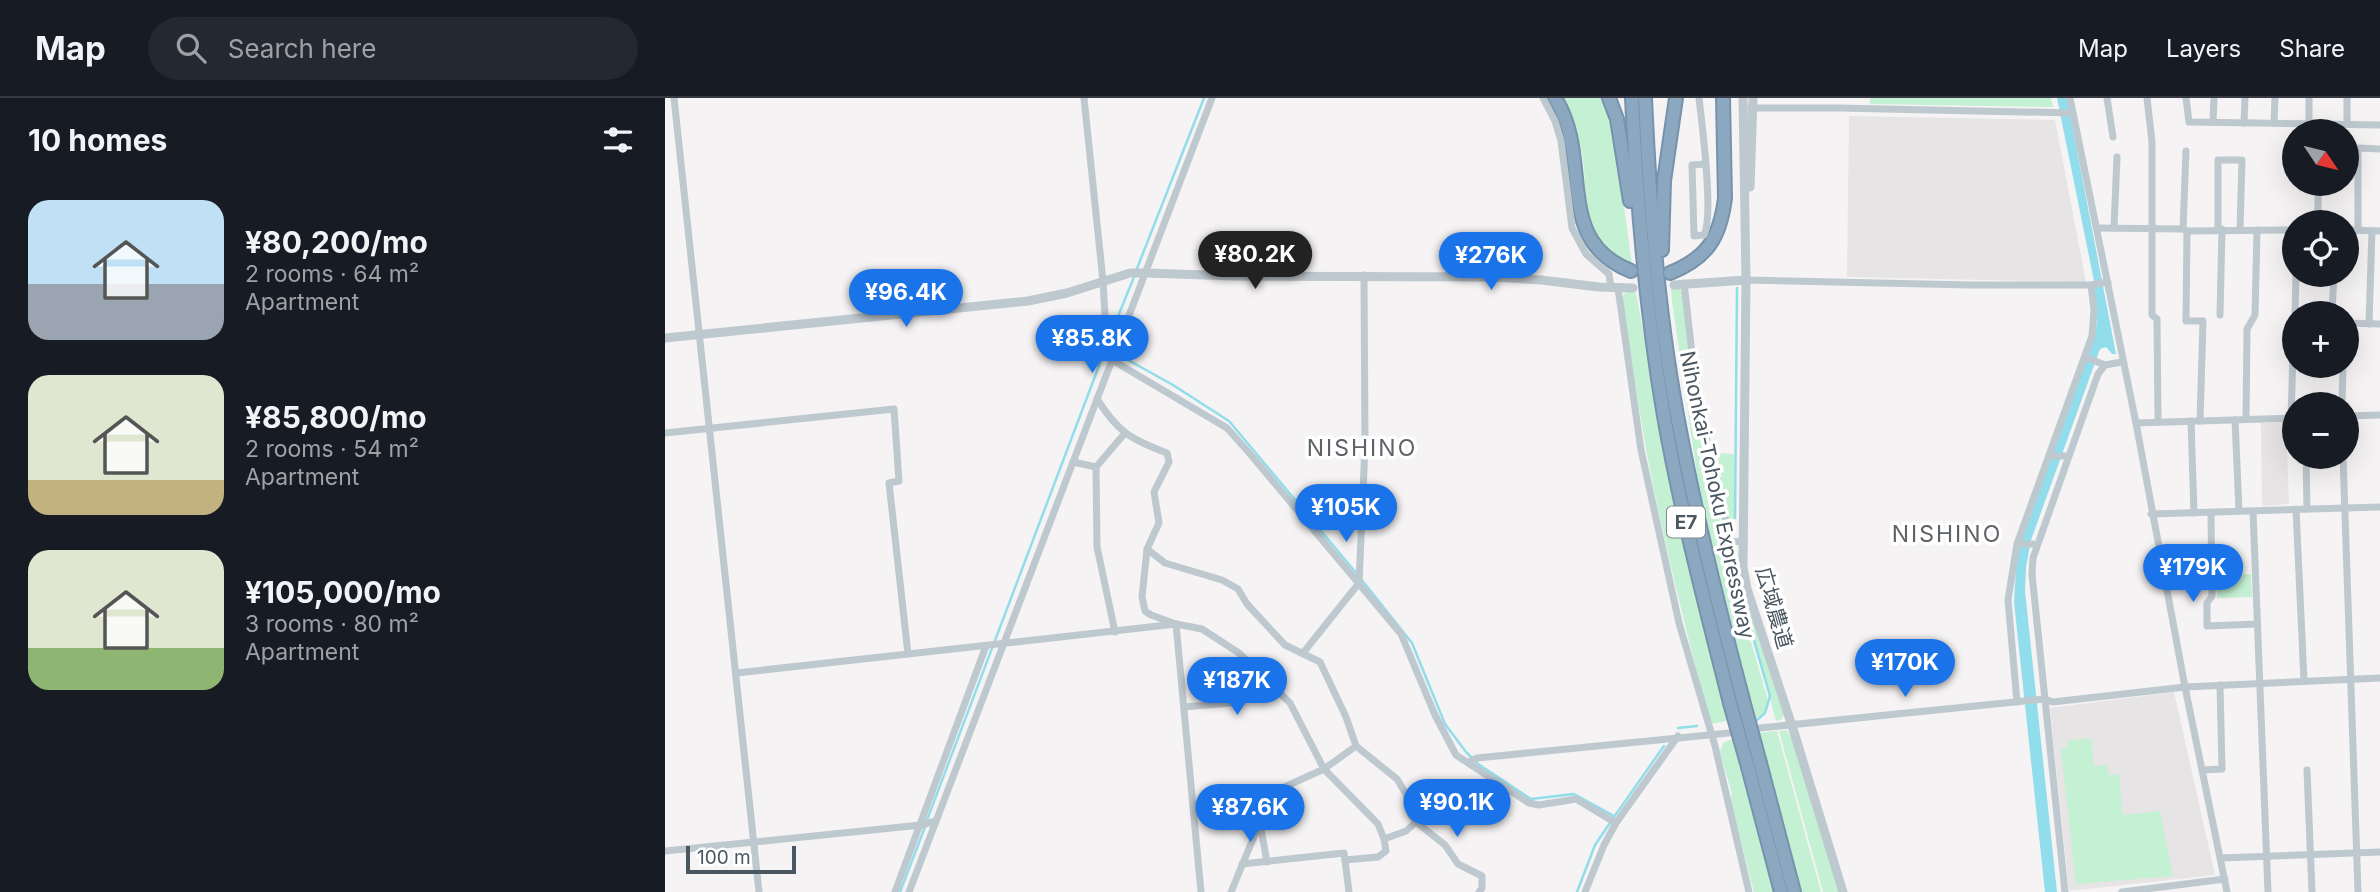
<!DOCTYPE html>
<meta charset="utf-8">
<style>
:root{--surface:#171b24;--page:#242831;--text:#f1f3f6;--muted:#9ea1a6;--line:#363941;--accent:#1a73e8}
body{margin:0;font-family:Inter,"Noto Sans JP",sans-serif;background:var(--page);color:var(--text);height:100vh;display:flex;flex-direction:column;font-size:26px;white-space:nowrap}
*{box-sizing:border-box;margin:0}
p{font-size:23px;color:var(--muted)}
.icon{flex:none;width:38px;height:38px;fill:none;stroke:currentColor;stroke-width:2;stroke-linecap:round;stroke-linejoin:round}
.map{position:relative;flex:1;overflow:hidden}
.side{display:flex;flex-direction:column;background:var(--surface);width:665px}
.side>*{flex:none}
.needle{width:46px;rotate:125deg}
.tools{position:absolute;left:1617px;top:21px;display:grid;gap:14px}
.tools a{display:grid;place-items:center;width:77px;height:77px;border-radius:50%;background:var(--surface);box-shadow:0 7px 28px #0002;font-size:35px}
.scale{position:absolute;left:21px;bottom:18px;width:110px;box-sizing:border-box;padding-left:7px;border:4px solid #4a5760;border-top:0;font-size:19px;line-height:24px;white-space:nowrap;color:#4a5760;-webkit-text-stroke:5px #fff;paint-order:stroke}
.price{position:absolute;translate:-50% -60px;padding:0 16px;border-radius:24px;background:var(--accent);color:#fff;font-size:23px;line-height:46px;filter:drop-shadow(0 2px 4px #0008)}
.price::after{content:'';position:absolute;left:50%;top:42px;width:21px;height:16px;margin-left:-10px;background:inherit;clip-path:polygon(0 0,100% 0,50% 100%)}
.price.active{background:#222;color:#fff}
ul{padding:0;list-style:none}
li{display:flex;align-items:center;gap:21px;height:175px;padding:0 28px}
li span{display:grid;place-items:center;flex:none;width:196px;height:140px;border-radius:21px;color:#555}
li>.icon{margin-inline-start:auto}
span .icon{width:84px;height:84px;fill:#fffc;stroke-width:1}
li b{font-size:30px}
h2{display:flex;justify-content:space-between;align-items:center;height:84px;padding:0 28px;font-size:30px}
header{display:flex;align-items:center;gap:42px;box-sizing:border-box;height:98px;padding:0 35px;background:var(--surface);border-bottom:2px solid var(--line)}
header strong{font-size:33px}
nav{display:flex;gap:38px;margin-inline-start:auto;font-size:24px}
.search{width:490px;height:63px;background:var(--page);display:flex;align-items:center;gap:18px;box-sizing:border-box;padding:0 24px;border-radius:38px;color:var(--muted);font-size:26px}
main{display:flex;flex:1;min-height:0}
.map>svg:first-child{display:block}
.education{fill:#e6e4e5}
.green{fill:#c4f0d3}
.water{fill:#92ddec}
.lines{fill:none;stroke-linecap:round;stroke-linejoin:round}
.stream{stroke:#92ddec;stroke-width:2.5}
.motorway-casing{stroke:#7793ac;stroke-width:16}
.minor{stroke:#bec8cf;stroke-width:7}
.tertiary{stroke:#bec8cf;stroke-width:9}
.motorway{stroke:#8ca7c0;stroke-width:12}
.motorway-bridge-casing{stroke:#7793ac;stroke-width:16;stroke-linecap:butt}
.motorway-bridge{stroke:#8ca7c0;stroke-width:12}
.labels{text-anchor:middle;stroke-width:7;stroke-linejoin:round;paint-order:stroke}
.shield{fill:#fff;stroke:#808990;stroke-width:2}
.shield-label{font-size:19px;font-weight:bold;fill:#4a5760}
.street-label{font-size:21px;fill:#4a5760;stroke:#fff}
.neighbourhood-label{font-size:23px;letter-spacing:2px;fill:#5f6368;stroke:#fff}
</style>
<header>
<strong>Map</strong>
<div class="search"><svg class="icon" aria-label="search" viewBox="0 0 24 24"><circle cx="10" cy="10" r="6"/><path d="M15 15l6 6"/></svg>Search here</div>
<nav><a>Map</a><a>Layers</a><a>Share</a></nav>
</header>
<main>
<section class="side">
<h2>10 homes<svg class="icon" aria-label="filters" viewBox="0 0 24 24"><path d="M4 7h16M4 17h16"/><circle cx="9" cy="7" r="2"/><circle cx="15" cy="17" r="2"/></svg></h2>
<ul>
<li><span style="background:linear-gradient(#bfe0f5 60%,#9aa5b1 0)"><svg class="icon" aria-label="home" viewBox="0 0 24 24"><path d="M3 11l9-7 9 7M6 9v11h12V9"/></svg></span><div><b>¥80,200/mo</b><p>2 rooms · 64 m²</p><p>Apartment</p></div></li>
<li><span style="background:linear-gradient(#dfe7d0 75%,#c2b280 0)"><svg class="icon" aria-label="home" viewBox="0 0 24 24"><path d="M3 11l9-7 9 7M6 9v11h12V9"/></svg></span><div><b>¥85,800/mo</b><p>2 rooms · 54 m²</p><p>Apartment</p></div></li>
<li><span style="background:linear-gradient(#dfe7d0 70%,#8fb573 0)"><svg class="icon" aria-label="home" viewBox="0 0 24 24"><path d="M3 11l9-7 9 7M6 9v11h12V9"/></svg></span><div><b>¥105,000/mo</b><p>3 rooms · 80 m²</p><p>Apartment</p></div></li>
</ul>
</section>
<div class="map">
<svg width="1715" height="794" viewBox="0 0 1715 794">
<rect width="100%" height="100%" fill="#f5f3f3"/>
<g class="education">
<polygon points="1184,18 1390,22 1421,184 1182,179"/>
<polygon points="1621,324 1624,406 1597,408 1596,325"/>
<polygon points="1509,594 1550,777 1404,793 1385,610"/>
</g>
<g class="green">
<path d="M897 0H939L947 23 967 166C912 149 925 101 917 56 913 37 906 18 897 0Z"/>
<polygon points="1205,0 1386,0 1388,9 1205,6"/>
<polygon points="1011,189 1017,193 1060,449 1059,428 1069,446 1072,483 1103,594 1060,450 1061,459 1103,602 1100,614 1090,621 1035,398 1007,203 1006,191"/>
<path d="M962 193 971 195 1015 434 1062 623 1045 626C1024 542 1002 458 985 372 974 315 966 257 957 199Z"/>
<polygon points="1053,355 1069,356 1069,440 1056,394"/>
<polygon points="1072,446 1079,494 1119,617 1117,621 1111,623 1076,492"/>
<polygon points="1586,476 1587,499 1552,500 1551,477"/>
<polygon points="1122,632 1128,643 1176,794 1158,794 1114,633"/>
<polygon points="1112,633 1156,794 1136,794 1093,635"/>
<polygon points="1426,640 1429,668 1443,667 1444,677 1454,676 1458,717 1495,713 1508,778 1411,786 1396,651 1402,650 1402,643"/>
<polygon points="1067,641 1109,794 1089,794 1065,702 1067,696 1055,654 1058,645"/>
</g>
<polygon class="water" points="1392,0 1402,0 1451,256 1447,256 1441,249 1435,251 1366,442 1361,469 1360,493 1392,794 1380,794 1349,504 1351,471 1356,441 1428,244 1432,224 1429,183"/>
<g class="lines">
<g class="stream">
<polyline points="471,173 539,0"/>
<polyline points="445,238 469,179"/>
<polyline points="454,257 508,287 564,323 692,476"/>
<polyline points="1070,420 1072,190"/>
<polyline points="696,481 747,545 780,626 801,654 813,666 866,701 909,696 949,718"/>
<polyline points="1074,490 1105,598 1100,615 1092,622"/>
<polyline points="1013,630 1032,628"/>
<polyline points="949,719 999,648"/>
<polyline points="262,722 443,244"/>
<polyline points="235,794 260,729"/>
<polyline points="912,794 930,747 945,725"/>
</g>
<g class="motorway-casing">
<g id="motorway">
<path d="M890 0C929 62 887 142 966 173"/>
<polyline points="944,0 952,21 965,103"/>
<path d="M967 0C972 107 981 213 999 318 1016 415 1041 510 1065 605"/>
<path d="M980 0C985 113 994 227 1016 338 1033 427 1055 515 1078 602"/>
<polyline points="997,152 999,83 1011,0"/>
<path d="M1005 175C1042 160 1055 140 1060 100L1058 0"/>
<polyline points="1095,665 1129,794"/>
<polyline points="1083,669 1116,794"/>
</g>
</g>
<g class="minor">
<polyline points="9,0 94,794"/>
<polyline points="419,0 438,183 441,234 450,255"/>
<polyline points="878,0 890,23 896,43 907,130 921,156 944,176 946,190"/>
<path d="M1034 0C1037 26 1049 117 1039 137L1029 138 1027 67 1040 66"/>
<polyline points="1405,0 1471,325 1520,589 1562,794"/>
<polyline points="1442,0 1448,39"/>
<polyline points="1482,0 1487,44 1487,217 1492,221 1493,324"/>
<polyline points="1521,0 1524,24 1715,27"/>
<polyline points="1086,10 1174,10 1408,15"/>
<polyline points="1548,24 1549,0"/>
<polyline points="1579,25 1580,0"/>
<polyline points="1609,25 1610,0"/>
<polyline points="1644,26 1644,0"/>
<polyline points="1682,26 1682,0"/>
<polyline points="1653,124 1653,86"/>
<polyline points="1433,130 1518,131 1522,133 1629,132"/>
<polyline points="1449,130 1452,59"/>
<polyline points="1518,131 1521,53"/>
<polyline points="1553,131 1553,62 1577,62 1575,131"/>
<polyline points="1682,132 1715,133"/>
<polyline points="1693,132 1693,50 1715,51"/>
<polyline points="1522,133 1521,223 1538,223 1535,323"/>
<polyline points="1081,182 1305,187 1426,187 1443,184"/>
<polyline points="1019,185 1029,273 1044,354 1066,444 1079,443"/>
<polyline points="953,190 976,352 1014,525 1050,648 1084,794"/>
<polyline points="1667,213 1669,177"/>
<polyline points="1630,215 1631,177"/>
<polyline points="1555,217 1557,131"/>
<polyline points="1682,225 1715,226"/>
<polyline points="1704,226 1707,133"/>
<polyline points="1420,259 1440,267"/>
<polyline points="447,262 562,330 586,357 736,536 770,617 791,657 864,705 874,707 911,701 951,725"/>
<path d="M432 301C453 334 465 341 502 355L504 364 489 394 494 425 482 451 500 465 557 482 573 491 582 506 620 547 655 564 681 619 691 648 732 681 741 696 746 717 751 724 780 747 793 766 817 778V790L814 794"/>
<polyline points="1677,306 1678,268"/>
<polyline points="1682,318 1715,317"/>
<polyline points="1626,320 1629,224"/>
<polyline points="1581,321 1582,231 1590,217 1592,132"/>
<polyline points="1570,322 1574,413"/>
<polyline points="1526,323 1529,415"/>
<polyline points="1471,325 1629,320"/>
<polyline points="0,335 229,311 234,383 224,385 243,556 511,526 536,794"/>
<polyline points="1384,358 1403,358"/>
<polyline points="1641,359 1642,411"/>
<polyline points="1678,359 1693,794"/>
<polyline points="408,364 431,369"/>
<polyline points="1631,411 1639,583"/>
<polyline points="1588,413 1603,794"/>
<polyline points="1546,414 1547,498 1542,505 1542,528 1592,526"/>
<polyline points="1486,416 1715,409"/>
<polyline points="1354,446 1368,446"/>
<polyline points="482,452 477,499 480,513 486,517 511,526 537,531 574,555 625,605 659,671 713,726 719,741"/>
<polyline points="450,534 432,449 431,369 460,335"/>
<polyline points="638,555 694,485 700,348 699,177"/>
<polyline points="71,575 243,556"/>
<polyline points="1352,604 1343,502 1352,446 1427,238 1429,212 1426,187"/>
<polyline points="519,609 577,604 597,577"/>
<polyline points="1085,631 1379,601 1388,604 1520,589 1715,580"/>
<polyline points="804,664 812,660 1074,634"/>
<polyline points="1538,672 1557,671 1555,587"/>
<polyline points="1642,672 1647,794"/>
<polyline points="595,725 602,764"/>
<polyline points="0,753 256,727 271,723"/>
<polyline points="1556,760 1715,754"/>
<polyline points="680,762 713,759 721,753 719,741 741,733 751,724"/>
<polyline points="577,766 679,755 684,794"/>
<polyline points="230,794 321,548"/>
<polyline points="244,794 547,0"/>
<polyline points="566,794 595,724 615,691 659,671 691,648"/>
<polyline points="920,794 939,747 951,725 1013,638"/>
<polyline points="1400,794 1367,476 1368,460 1433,276 1440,267 1457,264"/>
<polyline points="1457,794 1560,781"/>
</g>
<g class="tertiary">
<polyline points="1078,0 1081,182 1078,469 1082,491 1129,634 1178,794"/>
<polyline points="1085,89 1088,0"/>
<polyline points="1009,187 1081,182"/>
<polyline points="0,240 363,203 402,195 465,175 481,175 570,178 827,179 876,182 934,189 968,190"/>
</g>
<use href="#motorway" class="motorway"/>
<g class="motorway-bridge-casing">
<g id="motorway-bridge">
<polyline points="1078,602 1095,665"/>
<polyline points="1065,605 1083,669"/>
</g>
</g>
<use href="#motorway-bridge" class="motorway-bridge"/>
</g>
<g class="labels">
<rect class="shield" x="1002" y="408.5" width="38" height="31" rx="5"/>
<g class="shield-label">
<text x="1021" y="431">E7</text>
</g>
<g class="street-label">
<text transform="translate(1052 397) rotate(78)" y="7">Nihonkai-Tohoku Expressway</text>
<text transform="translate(1109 510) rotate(74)" y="7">広域農道</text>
</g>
<g class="neighbourhood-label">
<text x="697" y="358">NISHINO</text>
<text x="1282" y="444">NISHINO</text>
</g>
</g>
</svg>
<div class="tools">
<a><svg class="needle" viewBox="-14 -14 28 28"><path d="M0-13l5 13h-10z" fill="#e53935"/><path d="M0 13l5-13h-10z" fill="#9ea1a6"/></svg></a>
<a><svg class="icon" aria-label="locate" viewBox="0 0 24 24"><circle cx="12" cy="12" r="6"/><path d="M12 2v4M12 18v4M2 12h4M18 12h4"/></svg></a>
<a>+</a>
<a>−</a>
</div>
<div class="scale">100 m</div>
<b class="price active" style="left:590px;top:193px">¥80.2K</b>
<b class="price" style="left:826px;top:194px">¥276K</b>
<b class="price" style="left:241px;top:231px">¥96.4K</b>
<b class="price" style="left:427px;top:277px">¥85.8K</b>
<b class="price" style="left:681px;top:446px">¥105K</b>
<b class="price" style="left:1528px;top:506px">¥179K</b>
<b class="price" style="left:1240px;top:601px">¥170K</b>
<b class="price" style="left:572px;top:619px">¥187K</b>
<b class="price" style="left:792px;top:741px">¥90.1K</b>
<b class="price" style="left:585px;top:746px">¥87.6K</b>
</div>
</main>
